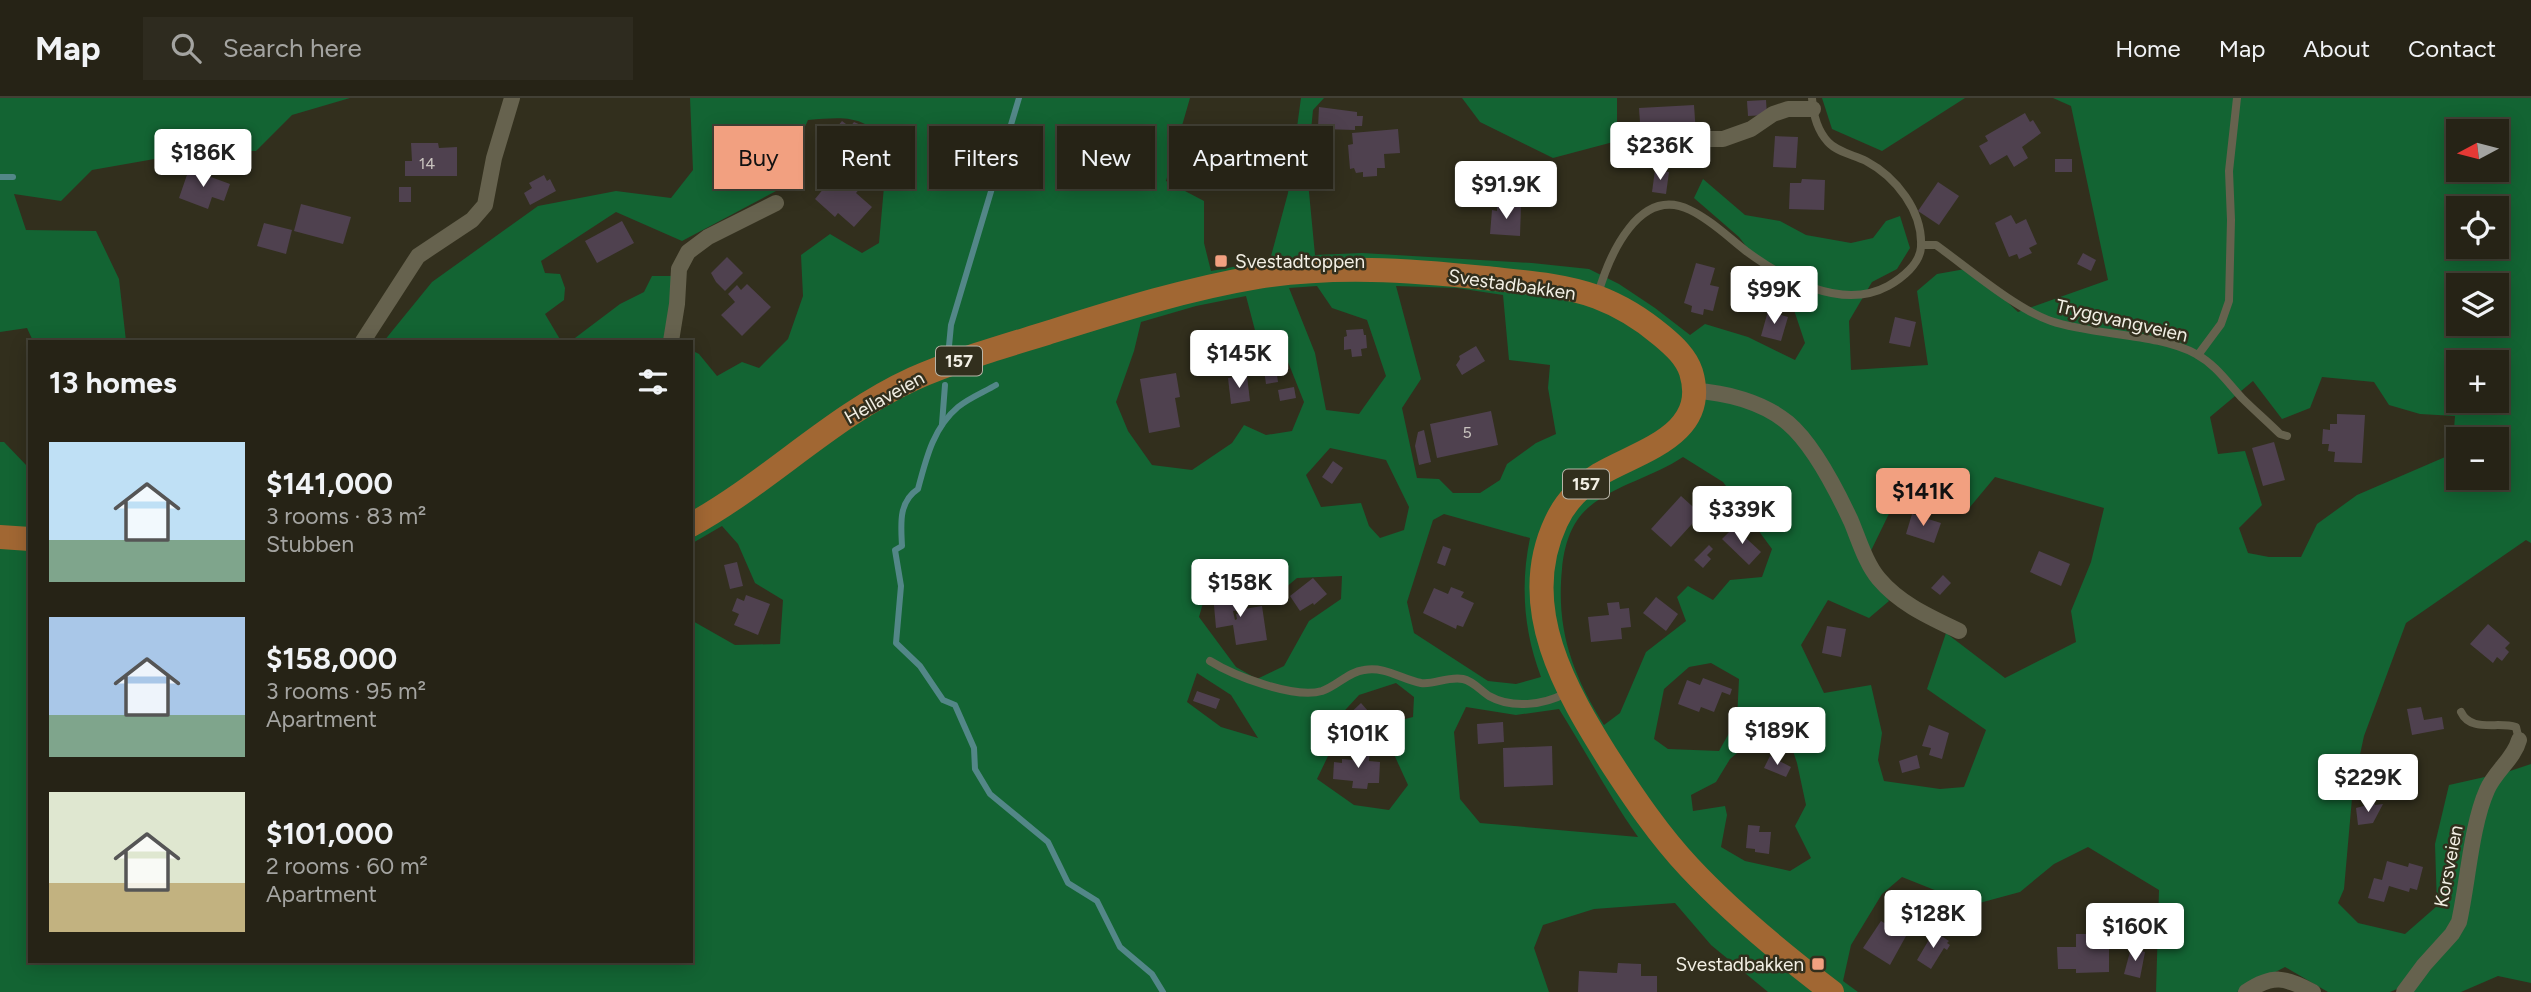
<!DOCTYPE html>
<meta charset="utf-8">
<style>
:root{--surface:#262316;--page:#2e2b1f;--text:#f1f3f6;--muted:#a4a4a1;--line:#424035;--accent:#f2a080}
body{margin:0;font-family:Figtree,sans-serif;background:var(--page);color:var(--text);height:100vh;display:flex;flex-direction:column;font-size:26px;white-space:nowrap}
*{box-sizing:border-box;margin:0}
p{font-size:23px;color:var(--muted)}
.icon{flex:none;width:38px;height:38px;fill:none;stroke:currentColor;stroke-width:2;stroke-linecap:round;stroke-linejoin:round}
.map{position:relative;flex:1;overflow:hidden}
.side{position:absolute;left:28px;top:242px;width:665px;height:623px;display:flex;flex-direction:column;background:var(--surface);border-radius:0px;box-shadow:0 4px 18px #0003,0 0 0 2px var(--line)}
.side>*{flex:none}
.hud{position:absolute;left:714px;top:28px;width:665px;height:63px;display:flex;gap:14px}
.needle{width:46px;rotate:263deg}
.fabs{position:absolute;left:2446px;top:21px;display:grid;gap:14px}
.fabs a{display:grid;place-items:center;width:63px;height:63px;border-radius:0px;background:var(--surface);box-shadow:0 4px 18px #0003,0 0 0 2px var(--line);font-size:35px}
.price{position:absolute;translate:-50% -60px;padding:0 16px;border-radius:7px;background:#fff;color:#222;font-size:23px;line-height:46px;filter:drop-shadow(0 2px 4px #0008)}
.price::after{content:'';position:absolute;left:50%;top:42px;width:21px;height:16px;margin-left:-10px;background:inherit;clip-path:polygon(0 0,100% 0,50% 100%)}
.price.on{background:var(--accent);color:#111}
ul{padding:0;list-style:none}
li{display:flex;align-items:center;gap:21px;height:175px;padding:0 21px}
li span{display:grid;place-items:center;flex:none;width:196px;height:140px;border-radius:0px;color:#555}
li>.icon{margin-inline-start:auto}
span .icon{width:84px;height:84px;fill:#fffc;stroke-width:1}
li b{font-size:30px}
h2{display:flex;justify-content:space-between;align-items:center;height:84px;padding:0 21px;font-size:30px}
.tag{padding:0 24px;border-radius:0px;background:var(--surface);box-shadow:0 4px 18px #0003,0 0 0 2px var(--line);font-size:24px;line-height:63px}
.tag.on{background:var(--accent);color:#111}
header{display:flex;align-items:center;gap:42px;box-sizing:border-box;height:98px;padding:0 35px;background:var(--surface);border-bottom:2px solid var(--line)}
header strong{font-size:33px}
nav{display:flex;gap:38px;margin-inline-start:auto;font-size:24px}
.search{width:490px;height:63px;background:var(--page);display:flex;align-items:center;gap:18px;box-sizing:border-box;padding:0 24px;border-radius:0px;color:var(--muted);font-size:26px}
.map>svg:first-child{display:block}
.green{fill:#136433;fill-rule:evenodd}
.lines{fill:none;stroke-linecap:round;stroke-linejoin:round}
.stream{stroke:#538788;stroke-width:6}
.building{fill:#4f414f}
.service{stroke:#66624e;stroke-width:8}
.minor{stroke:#66624e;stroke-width:16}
.primary{stroke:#a16733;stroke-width:24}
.poi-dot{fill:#f2a080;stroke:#322f1d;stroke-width:2.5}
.labels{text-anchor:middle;stroke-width:5;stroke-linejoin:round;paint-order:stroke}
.number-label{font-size:16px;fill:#c9c4bf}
.shield{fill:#322f1d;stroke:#b8b5a8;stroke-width:2}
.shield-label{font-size:18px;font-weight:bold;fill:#f2efe4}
.poi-label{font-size:19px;fill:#f2efe4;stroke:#322f1d;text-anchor:start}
.street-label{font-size:19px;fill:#f2efe4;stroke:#322f1d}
</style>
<header>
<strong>Map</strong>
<div class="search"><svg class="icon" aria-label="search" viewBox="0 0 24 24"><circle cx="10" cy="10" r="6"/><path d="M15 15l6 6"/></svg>Search here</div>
<nav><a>Home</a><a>Map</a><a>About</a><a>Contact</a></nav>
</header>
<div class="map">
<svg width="2531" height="894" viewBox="0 0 2531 894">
<rect width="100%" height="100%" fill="#322f1d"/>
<g class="green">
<polygon points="0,0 350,0 292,17 256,53 200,53 92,72 61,103 14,96 26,132 96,133 119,181 126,243 33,243 27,230 0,234"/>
<path d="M690 0H1190L1166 83 1204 103V145L1211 173 1270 162 1288 95 1301 0H1324L1313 12 1307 73 1315 157 1362 155 1532 165 1589 171 1619 186 1655 210 1690 237 1705 226 1748 239 1795 262 1805 245 1793 209 1739 139 1694 100 1703 81 1745 117 1780 123 1806 137 1851 145 1873 140 1886 123 1900 118 1910 150 1897 171 1872 184 1849 223 1851 272 1928 267 1917 193 1937 176 1971 170 2018 214 2108 182 2071 8 2053 0H2531V445L2526 442 2406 525 2364 638 2353 689 2344 791 2338 805 2358 825 2405 836 2437 808 2435 746 2449 687 2507 674 2531 666V885L2498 878 2461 894H2404V888L2390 894H2328L2285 869 2237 894H2156L2159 792 2088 749 2054 766 2020 794 1972 807 1902 779 1882 796 1851 847 1843 883 1858 894H1768L1711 847 1675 805 1594 811 1543 827 1534 850 1549 894H0V344H4L27 368 30 367V863H691V522L735 547 780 546 783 502 755 485 738 446 722 428 691 446V252L699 256 717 278 742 264 759 270 788 241 803 198 801 157 830 136 862 155 879 145 886 66 890 48C865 16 845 19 808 22L776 93 682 143 616 114 541 163 545 175 560 176 565 190 564 202 545 216 561 243H384L432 184 538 108 616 93 671 100 693 72ZM2459 33H2497V72H2459ZM2459 110H2497V149H2459ZM2459 187H2497V226H2459ZM1317 188 1332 210 1367 222 1386 278 1359 316 1326 312 1315 255 1289 190ZM1396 188 1457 190 1503 197 1509 262 1550 267 1548 290 1556 336 1536 345 1507 366 1500 382 1480 395H1453L1439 381 1417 380 1402 310 1421 281ZM1246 198 1257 240 1286 259 1304 304 1292 333 1266 337 1244 327 1232 345 1192 372 1152 367 1128 333 1116 304 1134 253 1141 224 1196 208ZM2459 264H2497V303H2459ZM2322 279 2374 284 2389 307 2420 316 2455 318 2452 356 2357 397 2317 426 2301 459H2269L2248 455 2239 430 2262 407 2245 353 2218 356 2210 319 2253 283 2282 321 2310 310ZM2459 341H2497V380H2459ZM1330 350 1386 362 1409 409 1404 432 1380 440 1369 428 1361 405 1321 409 1306 377ZM1683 359 1723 384 1772 451 1762 479 1730 482 1713 502 1688 488 1677 499 1686 523 1646 554 1620 615 1604 627C1572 576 1556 531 1562 471 1564 448 1571 424 1589 409 1617 386 1653 379 1683 359ZM1995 379 2104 410 2091 464 2071 513 2076 544 2005 580 1946 535 1927 591 1986 632 1964 689 1940 691 1884 683 1878 662 1882 635 1871 587 1824 595 1801 547 1828 502 1869 520 1889 503 1864 467 1904 385 1970 409ZM1444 416 1530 440C1520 488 1524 534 1541 579L1516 586 1488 583 1414 535 1407 504 1433 422ZM1342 478 1341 501 1309 523 1284 568 1257 581 1236 569 1199 519 1207 491 1239 486 1272 501 1297 480ZM1711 565 1739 581 1737 621 1719 653 1668 651 1654 641 1664 591 1689 569ZM1197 575 1231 597 1258 640 1221 629 1187 604ZM1396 585 1414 599 1413 619 1393 624 1392 652 1408 687 1389 712 1354 707 1317 681 1328 658 1344 644 1336 622 1359 597ZM1466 609 1516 617 1559 611C1586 654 1609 698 1638 739L1480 725 1460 701 1454 634ZM1787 635 1797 665 1806 707 1795 728 1811 760 1790 773 1745 763 1721 749 1727 717 1725 708 1693 713 1691 697 1716 684 1730 661 1754 641Z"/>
<polygon points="1462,0 1617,0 1617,43 1553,60 1480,24"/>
<polygon points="1822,0 1965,0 1882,53 1832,31"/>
<polygon points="652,178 675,178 674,243 571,243 620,206 644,194"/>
</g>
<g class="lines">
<g class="stream">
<polyline points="0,79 13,79"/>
<polyline points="949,248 951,227 1019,0"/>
<path d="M996 287C984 294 969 300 958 309 933 330 926 361 918 391 898 404 901 427 902 448L895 452 901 488 896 545 920 568 943 602 955 607 974 650 975 671 990 696 1048 744 1068 785 1097 803 1120 849 1152 876 1163 894"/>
<polyline points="942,326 945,287"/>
</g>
</g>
<g class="building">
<polygon points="1766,2 1767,17 1748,18 1747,3"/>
<polygon points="1694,7 1696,36 1641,40 1639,10"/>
<polygon points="1319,9 1357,14 1357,18 1363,18 1362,28 1355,28 1355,32 1321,31 1318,29"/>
<polygon points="2025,15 2030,24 2033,22 2041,35 2022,49 2028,60 2014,69 2007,57 1990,67 1979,48 1988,43 1985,38"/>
<polygon points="842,23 850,29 854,24 863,28 860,32 865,37 862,40 864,42 851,57 872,76 856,95 872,109 854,129 838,115 835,119 815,101 849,60 827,41"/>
<polygon points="1211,31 1270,31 1271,69 1262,69 1260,88 1252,88 1252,82 1199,82 1199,44 1211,44"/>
<polygon points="1398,31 1400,55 1384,56 1385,70 1377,70 1377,78 1363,79 1363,74 1356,75 1354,70 1350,71 1348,47 1353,46 1352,35"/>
<polygon points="1775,38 1798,39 1796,70 1773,69"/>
<polygon points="411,45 438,45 439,50 457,49 457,78 405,78 405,63 412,63"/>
<rect x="2055" y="61" width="17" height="13"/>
<polygon points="189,71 230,86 224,103 212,99 208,111 179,100"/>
<polygon points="1655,72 1669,74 1666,96 1652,94"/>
<polygon points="544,77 547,83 550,81 556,93 530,107 524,95 532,90 529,85"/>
<polygon points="1802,81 1825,82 1824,112 1789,111 1790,85 1801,85"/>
<polygon points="1938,84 1959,98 1939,127 1918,113"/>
<rect x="399" y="89" width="12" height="15"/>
<polygon points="301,106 351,119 343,146 294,133"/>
<polygon points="1497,107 1521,108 1520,138 1490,136 1492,112 1497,113"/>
<polygon points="2011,117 2016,126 2026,121 2037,146 2029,150 2032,155 2019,161 2017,156 2009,159 1995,125"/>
<polygon points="622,123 634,145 597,165 585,143"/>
<polygon points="264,125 292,132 286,156 257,148"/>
<polygon points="2083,155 2096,162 2091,173 2077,166"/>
<polygon points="727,159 743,175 725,193 716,184 711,175"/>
<polygon points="1696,165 1715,170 1710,187 1719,189 1713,213 1704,211 1703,217 1691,214 1692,208 1684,205"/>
<polygon points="1751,184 1765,189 1761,199 1747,193"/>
<polygon points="747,186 771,209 742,238 721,217 735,204 728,196 737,187 741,192"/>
<polygon points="1768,213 1788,219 1781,243 1761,238"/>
<polygon points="1895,219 1916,224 1910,249 1889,245"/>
<polygon points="1363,231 1364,237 1366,237 1367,250 1361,251 1362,258 1352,259 1351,251 1344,252 1344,239 1347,238 1346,232"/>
<polygon points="1476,248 1485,263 1462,277 1456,267 1460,261 1459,258"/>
<polygon points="1276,270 1278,284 1266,286 1264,272"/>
<polygon points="1176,275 1180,299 1175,300 1180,329 1149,335 1140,281"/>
<polygon points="1247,278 1250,303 1231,306 1228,280"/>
<polygon points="1294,289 1296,300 1280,303 1278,292"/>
<polygon points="1491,313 1498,347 1437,360 1430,326"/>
<polygon points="2337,316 2365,317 2362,365 2334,364 2335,354 2328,353 2329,346 2322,346 2323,331 2330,332 2330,326 2337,326"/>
<polygon points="1424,332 1431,364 1419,367 1415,348 1418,334"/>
<polygon points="2274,344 2285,382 2263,388 2252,350"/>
<polygon points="1333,363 1343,370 1332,386 1322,379"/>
<polygon points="1681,398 1701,416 1671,449 1651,431"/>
<polygon points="1912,416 1941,425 1934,445 1906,436"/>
<polygon points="1734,429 1761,454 1749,467 1722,441"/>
<polygon points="1709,447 1713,451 1707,457 1711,461 1703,470 1694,462"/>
<polygon points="1443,448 1451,451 1445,468 1437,465"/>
<polygon points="2039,453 2070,466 2061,488 2030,474"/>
<polygon points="737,464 743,488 730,491 724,467"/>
<polygon points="1943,477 1951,485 1940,497 1931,490"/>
<polygon points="1313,480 1327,496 1314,507 1313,505 1300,513 1290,498"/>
<polygon points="1451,489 1464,494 1461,499 1474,505 1463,529 1457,527 1456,531 1423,515 1434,490 1448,496"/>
<polygon points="1227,493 1228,501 1239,500 1241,512 1233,513 1235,522 1237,521 1236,516 1244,515 1244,511 1262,508 1267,542 1236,547 1233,527 1216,530 1213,496"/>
<polygon points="746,497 770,506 758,537 734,527 739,516 732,513 737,500 744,503"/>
<polygon points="1656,499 1678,516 1666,533 1643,515"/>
<polygon points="1619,504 1620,511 1629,510 1631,529 1621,530 1622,541 1591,544 1588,519 1609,517 1607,505"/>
<polygon points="2488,526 2510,545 2505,550 2509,554 2502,563 2497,559 2493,565 2470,546"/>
<polygon points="1827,528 1846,531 1841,559 1822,555"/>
<polygon points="1703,580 1732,591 1730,597 1722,594 1714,614 1701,609 1699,614 1678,606 1687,582 1700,587"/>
<polygon points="1197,593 1220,601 1216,611 1193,603"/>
<polygon points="1361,605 1375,621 1357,637 1343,622"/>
<polygon points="2421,609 2424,622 2442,619 2444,631 2412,637 2407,611"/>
<polygon points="1503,624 1504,644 1478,646 1477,626"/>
<polygon points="1929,627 1949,635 1942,661 1929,657 1931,650 1922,648"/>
<polygon points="1552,648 1553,687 1504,689 1503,650"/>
<polygon points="1354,651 1370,652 1369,663 1380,664 1379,685 1368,685 1367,691 1352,690 1353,683 1333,681 1334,664 1342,665 1342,661 1353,662"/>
<polygon points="1917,657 1920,670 1902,675 1899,663"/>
<polygon points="1770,658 1791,669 1786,679 1764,670"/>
<polygon points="2375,705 2375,707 2383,706 2373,725 2358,727 2356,710"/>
<polygon points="1748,727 1760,728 1759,734 1771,734 1769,756 1755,754 1755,751 1746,750"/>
<polygon points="2387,763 2408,769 2409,765 2423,769 2417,792 2410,790 2409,794 2389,788 2384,804 2368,800 2374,780 2382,782"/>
<polygon points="1881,823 1906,838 1890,867 1863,850"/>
<polygon points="2099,831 2100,836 2109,835 2109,874 2076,875 2076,871 2058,871 2057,849 2076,849 2076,836 2086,836 2086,832"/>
<polygon points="1934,833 1949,843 1947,845 1950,847 1947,852 1944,850 1931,871 1917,862"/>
<polygon points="2131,850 2145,854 2140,880 2124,876"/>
<polygon points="1618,865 1641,866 1641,878 1657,878 1657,894 1578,894 1579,873 1617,875"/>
</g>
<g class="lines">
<g class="service">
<path d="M1921 147H1936C1968 170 2016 211 2051 223 2095 238 2158 235 2196 256 2216 267 2227 284 2242 300 2254 312 2268 324 2280 336L2287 338"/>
<path d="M1598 196C1609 158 1639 87 1690 112 1711 122 1728 139 1746 153 1784 181 1842 213 1888 188 1902 180 1920 166 1921 149 1923 113 1896 79 1866 63 1854 57 1837 54 1828 44 1817 32 1813 16 1812 0"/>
<polyline points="2198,257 2221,226 2229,203 2231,122 2229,73 2237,0"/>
<path d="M1210 563C1234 578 1294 601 1322 593 1337 588 1348 574 1364 572 1385 568 1401 581 1421 585 1434 587 1448 578 1463 581 1473 583 1480 592 1489 598 1512 611 1544 607 1566 595"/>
<path d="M2461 614C2471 635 2498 623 2516 629L2519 642"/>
</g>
<g class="minor">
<polyline points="1686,41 1723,41 1751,31 1773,16 1788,11 1813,11"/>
<polyline points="363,243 418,158 472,122 485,107 494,60 512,0"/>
<polyline points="671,243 677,206 679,171 688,154 708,139 776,105"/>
<path d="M1694 293C1725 294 1763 304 1788 325 1814 347 1837 393 1851 423 1859 442 1866 466 1879 481 1900 506 1930 519 1959 533"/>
<path d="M2246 894C2273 876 2285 879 2313 894"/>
<path d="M2404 894 2424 867 2452 836 2459 824C2468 784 2471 728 2487 692 2495 673 2514 661 2519 642"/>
</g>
<g class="primary">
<path d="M691 427C769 384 832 318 913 281 956 262 1002 249 1047 235 1117 213 1186 191 1258 179 1334 167 1409 172 1485 180 1522 184 1561 186 1597 199 1621 208 1642 221 1662 238 1674 248 1686 259 1691 274 1710 337 1639 353 1600 376 1581 388 1565 404 1556 424 1516 509 1566 593 1610 663 1634 700 1659 737 1689 769 1732 815 1782 856 1832 894"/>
<polyline points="0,439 30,441"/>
</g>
</g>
<g class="poi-dot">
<rect x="1214" y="156" width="14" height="14" rx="3.5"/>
<rect x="1811" y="859" width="14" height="14" rx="3.5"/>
</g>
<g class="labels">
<g class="number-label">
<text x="427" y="71">14</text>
<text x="1467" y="340">5</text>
</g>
<g class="shield">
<rect x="936" y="248.5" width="46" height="29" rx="5"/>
<rect x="1563" y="371.5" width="46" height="29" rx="5"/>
</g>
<g class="shield-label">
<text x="959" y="269">157</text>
<text x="1586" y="392">157</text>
</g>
<g class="poi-label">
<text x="1235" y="170">Svestadtoppen</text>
<text x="1804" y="873" text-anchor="end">Svestadbakken</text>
</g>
<g class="street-label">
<text transform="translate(1512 186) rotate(8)" y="7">Svestadbakken</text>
<text transform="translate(2122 222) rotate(13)" y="7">Tryggvangveien</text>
<text transform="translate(884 299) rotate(-29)" y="7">Hellaveien</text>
<text transform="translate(2448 768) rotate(-79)" y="7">Korsveien</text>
</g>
</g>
</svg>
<div class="fabs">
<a><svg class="needle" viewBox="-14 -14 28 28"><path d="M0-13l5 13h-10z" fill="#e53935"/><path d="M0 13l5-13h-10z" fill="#a4a4a1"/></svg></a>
<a><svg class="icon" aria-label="locate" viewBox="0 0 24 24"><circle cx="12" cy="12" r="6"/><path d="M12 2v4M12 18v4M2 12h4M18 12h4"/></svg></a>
<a><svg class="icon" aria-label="layers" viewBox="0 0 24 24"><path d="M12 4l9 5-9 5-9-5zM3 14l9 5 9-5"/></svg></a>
<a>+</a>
<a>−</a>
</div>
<b class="price" style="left:1660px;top:84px">$236K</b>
<b class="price" style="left:203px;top:91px">$186K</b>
<b class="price" style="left:1506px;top:123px">$91.9K</b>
<b class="price" style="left:1774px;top:228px">$99K</b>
<b class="price" style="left:1239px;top:292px">$145K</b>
<b class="price on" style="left:1923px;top:430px">$141K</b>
<b class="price" style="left:1742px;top:448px">$339K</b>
<b class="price" style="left:1240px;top:521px">$158K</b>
<b class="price" style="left:1777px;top:669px">$189K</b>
<b class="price" style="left:1358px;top:672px">$101K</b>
<b class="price" style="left:2368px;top:716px">$229K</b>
<b class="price" style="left:1933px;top:852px">$128K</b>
<b class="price" style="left:2135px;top:865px">$160K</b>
<div class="hud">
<a class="tag on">Buy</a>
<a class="tag">Rent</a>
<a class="tag">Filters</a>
<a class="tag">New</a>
<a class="tag">Apartment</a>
</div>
<section class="side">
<h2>13 homes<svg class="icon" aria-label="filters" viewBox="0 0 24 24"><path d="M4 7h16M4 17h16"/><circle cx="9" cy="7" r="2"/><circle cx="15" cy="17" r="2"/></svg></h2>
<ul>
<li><span style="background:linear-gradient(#bfe0f5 70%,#7fa58c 0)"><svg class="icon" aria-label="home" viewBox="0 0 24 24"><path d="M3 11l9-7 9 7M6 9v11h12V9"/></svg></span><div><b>$141,000</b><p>3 rooms · 83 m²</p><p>Stubben</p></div></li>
<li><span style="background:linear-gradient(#a9c7e8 70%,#7fa58c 0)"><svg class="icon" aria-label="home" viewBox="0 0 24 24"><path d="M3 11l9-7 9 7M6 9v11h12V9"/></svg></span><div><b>$158,000</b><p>3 rooms · 95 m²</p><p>Apartment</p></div></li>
<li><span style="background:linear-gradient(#dfe7d0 65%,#c2b280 0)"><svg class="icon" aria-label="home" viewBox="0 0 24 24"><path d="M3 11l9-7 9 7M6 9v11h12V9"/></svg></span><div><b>$101,000</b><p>2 rooms · 60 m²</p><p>Apartment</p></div></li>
</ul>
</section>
</div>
